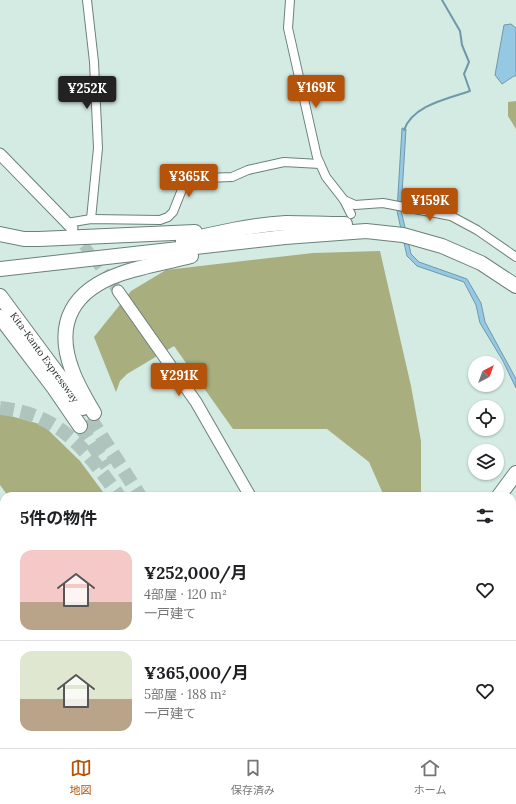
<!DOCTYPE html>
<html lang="ja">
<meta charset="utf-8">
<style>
:root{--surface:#fff;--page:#f2f2f2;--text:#202124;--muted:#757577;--line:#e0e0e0;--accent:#b45309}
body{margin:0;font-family:Lora,"Noto Sans JP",serif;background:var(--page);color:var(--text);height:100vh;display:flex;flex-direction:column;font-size:15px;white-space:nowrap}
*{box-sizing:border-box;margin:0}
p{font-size:13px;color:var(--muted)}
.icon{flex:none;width:22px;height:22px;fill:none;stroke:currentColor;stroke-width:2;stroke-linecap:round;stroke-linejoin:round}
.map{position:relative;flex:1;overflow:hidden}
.sheet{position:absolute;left:0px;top:492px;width:516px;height:256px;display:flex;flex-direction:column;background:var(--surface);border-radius:12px 12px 0 0;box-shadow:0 1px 3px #0004}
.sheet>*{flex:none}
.needle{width:26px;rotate:41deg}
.controls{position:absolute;left:468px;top:356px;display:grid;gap:8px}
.controls a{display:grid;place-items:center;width:36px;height:36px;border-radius:50%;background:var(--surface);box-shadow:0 1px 3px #0004;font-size:20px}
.price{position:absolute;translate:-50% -34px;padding:0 9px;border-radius:4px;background:var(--accent);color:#fff;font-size:13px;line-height:26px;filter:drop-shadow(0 1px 2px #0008)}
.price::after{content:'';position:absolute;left:50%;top:24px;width:12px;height:9px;margin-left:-6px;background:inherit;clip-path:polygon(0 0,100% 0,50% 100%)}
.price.selected{background:#222;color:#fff}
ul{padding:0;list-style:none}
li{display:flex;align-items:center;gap:12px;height:100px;padding:0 20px}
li+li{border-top:1px solid var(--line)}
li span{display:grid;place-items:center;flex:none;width:112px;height:80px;border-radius:12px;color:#555}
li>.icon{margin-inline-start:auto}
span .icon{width:48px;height:48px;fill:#fffc;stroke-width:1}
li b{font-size:17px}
h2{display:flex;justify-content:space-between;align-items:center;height:48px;padding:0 20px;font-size:17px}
.dock{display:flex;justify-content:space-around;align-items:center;height:56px;border-top:1px solid var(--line);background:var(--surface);font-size:11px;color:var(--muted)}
.dock a{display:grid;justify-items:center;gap:2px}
.dock .selected{color:var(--accent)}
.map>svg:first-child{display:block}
.forest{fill:#a8ae7e}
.water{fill:#95c8e3;stroke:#7198aa}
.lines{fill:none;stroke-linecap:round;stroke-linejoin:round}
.stream{stroke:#7198aa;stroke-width:2}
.secondary-tunnel{stroke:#afc4bd;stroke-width:11;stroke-dasharray:11 5.5;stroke-linecap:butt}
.highway-tunnel{stroke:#afc4bd;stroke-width:14;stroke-dasharray:14 7;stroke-linecap:butt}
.street-casing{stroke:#6b8179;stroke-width:10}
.secondary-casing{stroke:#6b8179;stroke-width:13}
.highway-casing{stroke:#6b8179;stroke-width:16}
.street{stroke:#fff;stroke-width:8}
.secondary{stroke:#fff;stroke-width:11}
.highway{stroke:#fff;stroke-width:14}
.highway-bridge-casing{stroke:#6b8179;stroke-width:16;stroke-linecap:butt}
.highway-bridge{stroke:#fff;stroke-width:14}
.labels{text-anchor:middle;stroke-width:3;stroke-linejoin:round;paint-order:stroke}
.street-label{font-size:10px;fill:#1e2724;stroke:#fff}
</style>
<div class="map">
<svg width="516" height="748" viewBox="0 0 516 748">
<rect width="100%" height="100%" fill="#d3ebe3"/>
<g class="forest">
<polygon points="516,101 516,129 508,116 508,102"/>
<polygon points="380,251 411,386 421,441 421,496 384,496 369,462 327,429 233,429 174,346 127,374 120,381 116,392 94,337 131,291 166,270 313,253"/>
<polygon points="0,413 43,425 80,461 106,496 8,496 0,485"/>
<polygon points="0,708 4,711 4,744 47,744 52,748 0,748"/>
<polygon points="104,744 207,744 206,748 92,748"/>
</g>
<g class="water">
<polygon points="511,24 516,28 516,76 514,76 502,84 495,75 504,25"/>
<polygon points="402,128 406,129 401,210 411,254 419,262 467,279 481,303 485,322 516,379 516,388 503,361 480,323 476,305 464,282 417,266 407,256 397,211"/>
</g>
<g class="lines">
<path class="stream" d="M404 130C413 105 447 99 470 91L464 74 469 62 462 45 460 31 442 0"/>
<polyline class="secondary-tunnel" points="74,232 118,291"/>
<g class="highway-tunnel">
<path d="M0 408C62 415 85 449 119 496"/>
<polyline points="90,418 140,496"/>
<polyline points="80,426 107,466"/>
</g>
<g class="street-casing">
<g id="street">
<polyline points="87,0 94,62 98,148 91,219"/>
<polyline points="290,0 288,28 317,157 326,177 344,200 351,214"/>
<polyline points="344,200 355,205 383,203 451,216 477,230 516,257"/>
<polyline points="67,223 91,219 160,220 168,217 173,212 183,187 189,181 205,178 232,177 248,170 284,162 320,164"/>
<polyline points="409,744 430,747 440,744"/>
</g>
</g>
<g class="secondary-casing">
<g id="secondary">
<polyline points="0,154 72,228"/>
<polyline points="118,291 196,402 250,496"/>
<polyline points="512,736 516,737"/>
</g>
</g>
<g class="highway-casing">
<g id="highway">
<polyline points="0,234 24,239 39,239 195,232"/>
<path d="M183 241C217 233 251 225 286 223 306 223 325 224 345 224"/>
<polyline points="0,269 285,237 366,231 403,235 442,246 481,263 516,286"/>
<polyline points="0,296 83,408"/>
<polyline points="0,317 54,388 80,426"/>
<path d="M94 413C86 399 77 385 72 370 54 322 74 290 120 274 143 266 168 262 191 256"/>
<polyline points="499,496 516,473"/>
<polyline points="262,744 264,748"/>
<polyline points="276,744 278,748"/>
</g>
</g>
<use href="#street" class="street"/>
<use href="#secondary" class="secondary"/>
<use href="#highway" class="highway"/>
<g class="highway-bridge-casing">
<polyline id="highway-bridge" points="417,748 418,744"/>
</g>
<use href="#highway-bridge" class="highway-bridge"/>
</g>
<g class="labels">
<g class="street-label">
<text transform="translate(45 357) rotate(54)" y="4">Kita-Kanto Expressway</text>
</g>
</g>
</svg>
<div class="controls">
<a><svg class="needle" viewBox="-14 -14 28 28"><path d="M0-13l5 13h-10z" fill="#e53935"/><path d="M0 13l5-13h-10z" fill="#757577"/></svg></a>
<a><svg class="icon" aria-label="locate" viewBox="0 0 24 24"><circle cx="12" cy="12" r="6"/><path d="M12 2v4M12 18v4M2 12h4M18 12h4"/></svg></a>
<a><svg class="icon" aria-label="layers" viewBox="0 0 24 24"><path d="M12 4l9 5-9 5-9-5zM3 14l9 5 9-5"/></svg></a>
</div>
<b class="price" style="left:316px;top:109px">¥169K</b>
<b class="price selected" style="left:87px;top:110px">¥252K</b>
<b class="price" style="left:189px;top:198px">¥365K</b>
<b class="price" style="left:430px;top:222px">¥159K</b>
<b class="price" style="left:179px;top:397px">¥291K</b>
<section class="sheet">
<h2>5件の物件<svg class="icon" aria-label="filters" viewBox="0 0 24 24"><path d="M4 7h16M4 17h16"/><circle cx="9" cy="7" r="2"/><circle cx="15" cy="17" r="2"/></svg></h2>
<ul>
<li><span style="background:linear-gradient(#f6c9c9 65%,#b9a48a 0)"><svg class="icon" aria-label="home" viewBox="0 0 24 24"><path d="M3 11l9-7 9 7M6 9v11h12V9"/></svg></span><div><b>¥252,000/月</b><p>4部屋 · 120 m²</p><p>一戸建て</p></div><svg class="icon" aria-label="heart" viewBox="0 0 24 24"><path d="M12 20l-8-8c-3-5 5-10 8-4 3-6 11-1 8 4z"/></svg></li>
<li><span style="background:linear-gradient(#dfe7d0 60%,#b9a48a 0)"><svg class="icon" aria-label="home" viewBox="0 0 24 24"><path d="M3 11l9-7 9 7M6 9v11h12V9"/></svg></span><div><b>¥365,000/月</b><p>5部屋 · 188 m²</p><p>一戸建て</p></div><svg class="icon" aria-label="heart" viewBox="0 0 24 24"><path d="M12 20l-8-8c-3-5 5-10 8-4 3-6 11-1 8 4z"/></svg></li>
</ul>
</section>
</div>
<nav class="dock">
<a class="selected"><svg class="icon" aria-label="map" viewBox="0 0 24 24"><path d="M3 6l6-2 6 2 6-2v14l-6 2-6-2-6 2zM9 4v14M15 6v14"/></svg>地図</a>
<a><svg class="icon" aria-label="saved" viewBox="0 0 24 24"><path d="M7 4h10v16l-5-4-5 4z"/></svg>保存済み</a>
<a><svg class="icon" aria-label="home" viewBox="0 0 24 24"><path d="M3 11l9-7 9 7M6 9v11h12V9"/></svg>ホーム</a>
</nav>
